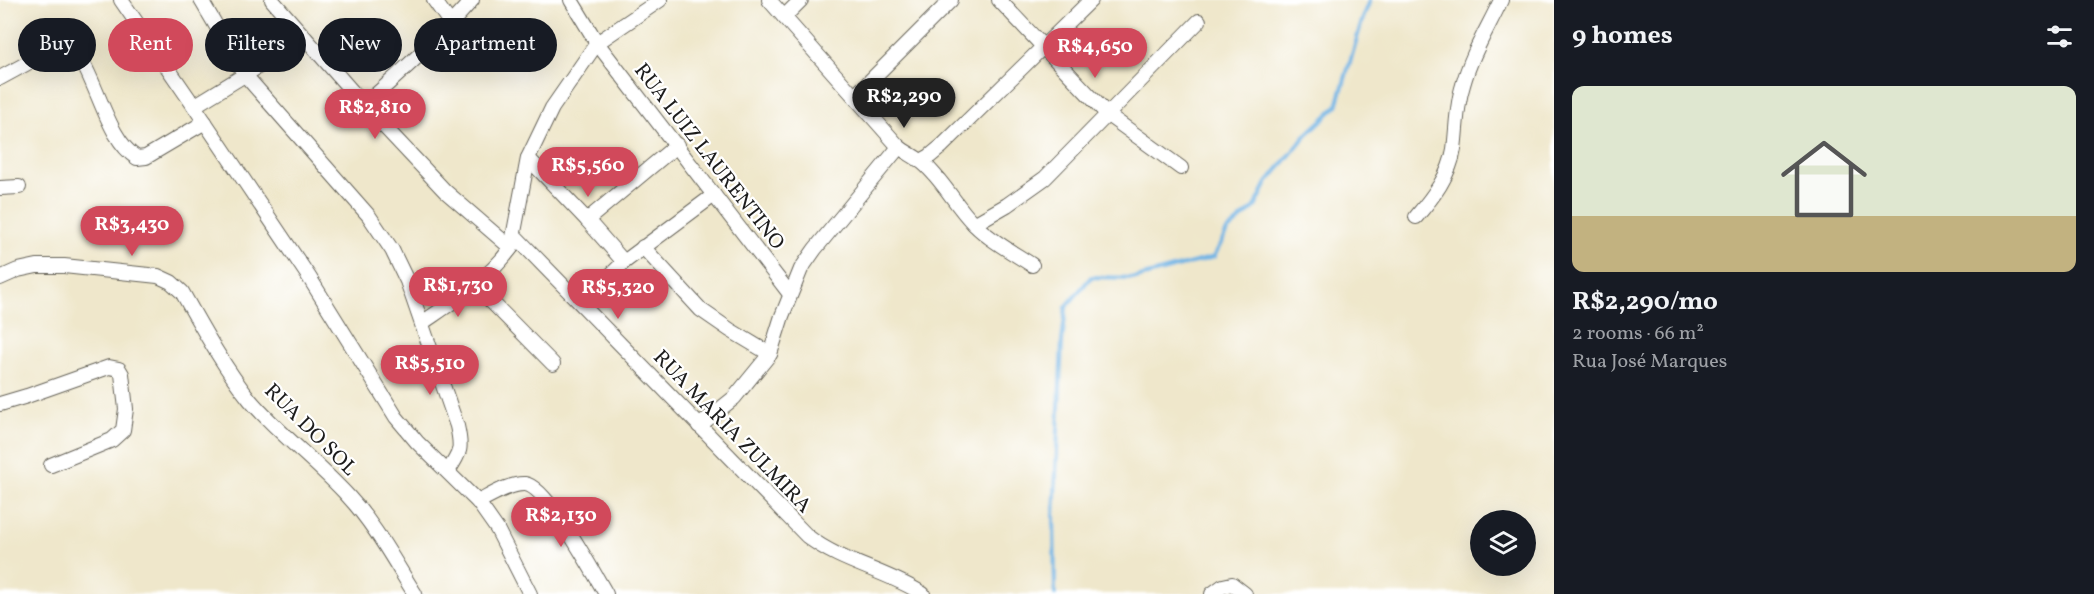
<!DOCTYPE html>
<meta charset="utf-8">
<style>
:root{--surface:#171b24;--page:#20242c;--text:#f1f3f6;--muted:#9ea1a6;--accent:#d1495b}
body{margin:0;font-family:Vollkorn,serif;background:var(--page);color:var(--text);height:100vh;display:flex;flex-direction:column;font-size:22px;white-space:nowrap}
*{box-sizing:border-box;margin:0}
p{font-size:20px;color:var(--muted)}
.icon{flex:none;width:33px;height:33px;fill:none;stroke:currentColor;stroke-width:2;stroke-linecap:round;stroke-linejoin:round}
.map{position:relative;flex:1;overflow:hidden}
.side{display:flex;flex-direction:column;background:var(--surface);width:540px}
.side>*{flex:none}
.banner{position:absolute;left:18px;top:18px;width:570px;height:54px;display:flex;gap:12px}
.fabs{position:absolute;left:1470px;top:510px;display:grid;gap:12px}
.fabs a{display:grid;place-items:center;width:66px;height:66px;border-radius:50%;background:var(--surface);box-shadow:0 6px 24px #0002;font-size:30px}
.price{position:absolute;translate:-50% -51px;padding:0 14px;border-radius:21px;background:var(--accent);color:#fff;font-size:20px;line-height:39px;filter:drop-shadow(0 2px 3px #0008)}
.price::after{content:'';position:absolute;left:50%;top:36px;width:18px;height:14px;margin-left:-9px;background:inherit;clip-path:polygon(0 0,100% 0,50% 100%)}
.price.on{background:#222;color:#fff}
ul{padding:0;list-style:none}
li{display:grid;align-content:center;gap:12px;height:318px;padding:0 18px}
li span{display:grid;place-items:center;height:186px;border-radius:12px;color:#555}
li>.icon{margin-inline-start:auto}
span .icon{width:108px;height:108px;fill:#fffc;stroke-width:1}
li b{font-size:26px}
h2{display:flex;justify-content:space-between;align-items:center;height:72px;padding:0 18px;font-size:26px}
.tag{padding:0 21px;border-radius:27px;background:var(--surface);box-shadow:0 6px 24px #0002;font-size:21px;line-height:54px}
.tag.on{background:var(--accent);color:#fff}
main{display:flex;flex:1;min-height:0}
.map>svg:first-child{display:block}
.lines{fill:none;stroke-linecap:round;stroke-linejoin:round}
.stream{stroke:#6fb4e5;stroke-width:4}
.minor-casing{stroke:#666359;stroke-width:16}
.minor{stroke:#fff;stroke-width:14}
.labels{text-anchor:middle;stroke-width:4.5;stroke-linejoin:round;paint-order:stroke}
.street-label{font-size:21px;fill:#1c1c1c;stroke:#fff}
</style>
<main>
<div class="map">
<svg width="1554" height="594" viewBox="0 0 1554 594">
<rect width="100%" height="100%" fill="#fff"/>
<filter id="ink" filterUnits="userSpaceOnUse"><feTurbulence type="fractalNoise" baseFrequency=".0167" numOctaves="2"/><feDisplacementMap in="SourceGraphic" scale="12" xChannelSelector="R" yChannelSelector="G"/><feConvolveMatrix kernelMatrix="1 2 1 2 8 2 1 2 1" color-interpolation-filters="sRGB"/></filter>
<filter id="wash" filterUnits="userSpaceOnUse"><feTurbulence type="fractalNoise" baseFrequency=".008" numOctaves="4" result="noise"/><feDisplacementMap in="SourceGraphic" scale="24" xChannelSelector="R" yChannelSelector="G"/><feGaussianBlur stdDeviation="1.35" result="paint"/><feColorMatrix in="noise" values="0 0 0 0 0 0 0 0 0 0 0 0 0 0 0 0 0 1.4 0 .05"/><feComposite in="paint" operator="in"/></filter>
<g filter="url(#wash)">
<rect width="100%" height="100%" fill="#efe7cb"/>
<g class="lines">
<polyline class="stream" points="1055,594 1054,516 1062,342 1066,307 1091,277 1136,278 1214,257 1227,231 1255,207 1267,183 1307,134 1337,106 1362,21 1370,0"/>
</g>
</g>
<g filter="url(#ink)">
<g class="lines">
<g class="minor-casing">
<g id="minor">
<polyline points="121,0 194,106 309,277 396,417 417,442 478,502 497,529 530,594"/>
<path d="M201 0 245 75 369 216 392 250 407 281 457 426C462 448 461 452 448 471"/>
<polyline points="272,0 364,105 445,191 511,248"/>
<polyline points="434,0 451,24"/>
<polyline points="571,0 597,43 790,294"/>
<path d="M769 0 899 147C907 153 916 157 923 163 943 180 955 205 974 224 991 241 1012 252 1032 265"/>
<polyline points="999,0 1108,115 1181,168"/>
<polyline points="784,17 801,0"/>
<path d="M0 78 57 47 63 45 71 46C97 74 105 138 137 158L146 157 205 122"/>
<polyline points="855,96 951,0"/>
<path d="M364 105C402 72 439 38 472 0"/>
<polyline points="194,106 305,38"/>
<polyline points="528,158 587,220 624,262"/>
<polyline points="921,161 930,156 942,146 1091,0"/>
<polyline points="0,188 19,187"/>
<path d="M1416 217C1433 197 1450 175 1454 149 1457 127 1456 106 1463 85 1471 55 1488 28 1501 0"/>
<polyline points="587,220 677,145"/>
<polyline points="974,224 1007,205 1045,178 1199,21"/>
<path d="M514 235 807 536C841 563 886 570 923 594"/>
<polyline points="643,247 701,310 730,330 770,354"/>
<path d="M0 278 18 270 37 266H64L158 276 171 282 182 292C203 329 223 366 250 400 280 435 317 462 348 496 375 525 394 561 415 594"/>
<polyline points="476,286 553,364"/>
<polyline points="582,303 624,262 714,195"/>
<path d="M422 323C454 301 488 280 511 248L528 158 552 108 597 43 660 0"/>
<polyline points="0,404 27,396 109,367 119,369 122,374 126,409 123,430 112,440 51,465"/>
<polyline points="699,426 734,398 770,354 782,316 801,269 815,249 899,147"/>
<path d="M478 502C490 496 510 483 525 484 547 486 594 574 606 594"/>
<polyline points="1212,594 1223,586 1232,584 1245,594"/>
</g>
</g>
<use href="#minor" class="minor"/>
</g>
</g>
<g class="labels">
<g class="street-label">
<text transform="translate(710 156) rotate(52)" y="7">RUA LUIZ LAURENTINO</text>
<text transform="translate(311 429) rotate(45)" y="7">RUA DO SOL</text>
<text transform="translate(733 431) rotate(46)" y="7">RUA MARIA ZULMIRA</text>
</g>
</g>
</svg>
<div class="fabs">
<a><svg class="icon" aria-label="layers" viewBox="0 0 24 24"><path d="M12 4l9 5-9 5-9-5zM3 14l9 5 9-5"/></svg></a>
</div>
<b class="price" style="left:1095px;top:79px">R$4,650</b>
<b class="price on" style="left:904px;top:129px">R$2,290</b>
<b class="price" style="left:375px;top:140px">R$2,810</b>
<b class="price" style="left:588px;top:198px">R$5,560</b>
<b class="price" style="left:132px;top:257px">R$3,430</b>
<b class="price" style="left:458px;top:318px">R$1,730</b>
<b class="price" style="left:618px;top:320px">R$5,320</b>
<b class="price" style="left:430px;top:396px">R$5,510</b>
<b class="price" style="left:561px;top:548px">R$2,130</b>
<div class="banner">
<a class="tag">Buy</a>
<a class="tag on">Rent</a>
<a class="tag">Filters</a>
<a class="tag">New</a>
<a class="tag">Apartment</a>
</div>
</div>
<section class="side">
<h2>9 homes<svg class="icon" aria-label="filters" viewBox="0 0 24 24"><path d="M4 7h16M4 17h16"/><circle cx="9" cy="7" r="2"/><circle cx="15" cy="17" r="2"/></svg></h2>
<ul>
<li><span style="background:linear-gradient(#dfe7d0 70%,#c2b280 0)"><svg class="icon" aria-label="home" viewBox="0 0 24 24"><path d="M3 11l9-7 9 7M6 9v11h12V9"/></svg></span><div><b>R$2,290/mo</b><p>2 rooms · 66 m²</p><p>Rua José Marques</p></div></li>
</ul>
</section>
</main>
